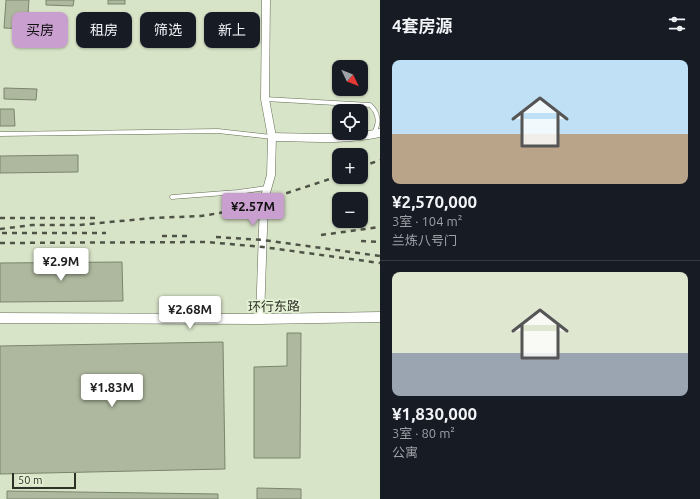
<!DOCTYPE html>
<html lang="zh">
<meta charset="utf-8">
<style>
:root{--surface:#171b24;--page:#20242c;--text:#f1f3f6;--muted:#9ea1a6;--line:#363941;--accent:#c99fcf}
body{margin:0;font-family:Ubuntu,"Noto Sans SC",sans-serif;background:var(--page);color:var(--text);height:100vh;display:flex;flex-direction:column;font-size:15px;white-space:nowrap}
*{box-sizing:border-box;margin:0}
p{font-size:13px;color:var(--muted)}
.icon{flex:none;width:22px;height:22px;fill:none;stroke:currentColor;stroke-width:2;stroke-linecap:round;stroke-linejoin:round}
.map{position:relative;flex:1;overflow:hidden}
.details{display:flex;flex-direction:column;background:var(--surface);width:320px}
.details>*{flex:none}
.banner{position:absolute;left:12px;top:12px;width:308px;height:36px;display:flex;gap:8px}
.needle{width:26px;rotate:133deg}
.fabs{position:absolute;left:332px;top:60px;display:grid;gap:8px}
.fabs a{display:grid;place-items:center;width:36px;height:36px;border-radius:8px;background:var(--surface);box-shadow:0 1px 3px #0004;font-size:20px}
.scale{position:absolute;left:12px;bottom:10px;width:64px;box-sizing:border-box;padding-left:4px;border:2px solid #2c3026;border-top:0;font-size:11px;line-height:14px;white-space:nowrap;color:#2c3026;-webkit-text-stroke:3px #e5f1d5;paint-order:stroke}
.price{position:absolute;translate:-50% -34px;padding:0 9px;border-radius:4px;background:#fff;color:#222;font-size:13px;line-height:26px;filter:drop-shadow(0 1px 2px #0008)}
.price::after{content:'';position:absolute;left:50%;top:24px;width:12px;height:9px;margin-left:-6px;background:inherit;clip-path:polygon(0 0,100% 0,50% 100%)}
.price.current{background:var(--accent);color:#111}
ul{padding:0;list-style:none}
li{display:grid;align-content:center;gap:8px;height:212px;padding:0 12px}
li+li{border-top:1px solid var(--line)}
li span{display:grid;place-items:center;height:124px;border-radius:8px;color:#555}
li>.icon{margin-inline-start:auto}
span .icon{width:72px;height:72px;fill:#fffc;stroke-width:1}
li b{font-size:17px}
h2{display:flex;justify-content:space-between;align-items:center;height:48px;padding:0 12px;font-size:17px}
.pill{padding:0 14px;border-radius:8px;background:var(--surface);box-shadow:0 1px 3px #0004;font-size:14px;line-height:36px}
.pill.current{background:var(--accent);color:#111}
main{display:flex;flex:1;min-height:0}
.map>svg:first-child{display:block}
.building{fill:#adb89e;stroke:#7a856c}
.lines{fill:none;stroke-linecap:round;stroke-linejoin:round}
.service-casing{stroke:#626c54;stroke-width:5}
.minor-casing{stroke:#626c54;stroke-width:9}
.tertiary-casing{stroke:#626c54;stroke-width:11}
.service{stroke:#fff;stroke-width:4}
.minor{stroke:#fff;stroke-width:8}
.tertiary{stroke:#fff;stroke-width:10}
.rail{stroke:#4e5346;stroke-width:2.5;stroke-dasharray:5 5;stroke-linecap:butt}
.labels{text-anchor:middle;stroke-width:3.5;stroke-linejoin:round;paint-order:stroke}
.street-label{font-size:13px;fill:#2c3026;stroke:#e5f1d5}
</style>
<main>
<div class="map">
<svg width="380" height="499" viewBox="0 0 380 499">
<rect width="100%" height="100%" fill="#d8e4c8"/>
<g class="building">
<polygon points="6,0 29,0 27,29 4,28"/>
<polygon points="46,0 74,0 73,6 46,5"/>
<rect x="108" y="0" width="17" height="4"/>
<polygon points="91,16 127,18 126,33 91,31"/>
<polygon points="4,88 37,89 36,100 4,99"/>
<polygon points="0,109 14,109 15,126 0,126"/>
<polygon points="78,155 78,172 0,173 0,156"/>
<polygon points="122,262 123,301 0,302 0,263"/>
<polygon points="287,333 301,333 300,458 254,458 254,367 287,366"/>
<polygon points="223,342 225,469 0,474 0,346"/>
<polygon points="257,488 301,489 301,499 257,499"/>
<polygon points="7,491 218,494 218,499 7,499"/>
</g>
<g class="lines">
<g class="service-casing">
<g id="service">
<path d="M265 99 370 105C379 113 380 124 373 134"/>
<polyline points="0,134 218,131 272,137"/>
<polyline points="172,197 238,192 267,188"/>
</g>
</g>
<g class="minor-casing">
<g id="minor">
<path d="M272 137C308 137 345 141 380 133"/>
<polyline points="260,319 264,200 271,175 272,137 265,99 266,0"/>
</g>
</g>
<g class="tertiary-casing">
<polyline id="tertiary" points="0,318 260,319 380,317"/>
</g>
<use href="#service" class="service"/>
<use href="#minor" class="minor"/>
<use href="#tertiary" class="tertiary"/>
<g class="rail">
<polyline points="361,167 380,160"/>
<polyline points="0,218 96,218"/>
<polyline points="0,229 32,225 79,225 152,218 201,216 232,211 339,176"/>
<polyline points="2,233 106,233"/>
<polyline points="321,235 380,227"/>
<polyline points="162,236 188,236"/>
<polyline points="216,237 263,240 380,256"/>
<polyline points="361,241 380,242"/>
<polyline points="0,243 207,242 263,247 380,263"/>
</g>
</g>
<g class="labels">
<g class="street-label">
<text transform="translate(274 306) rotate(-1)" y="5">环行东路</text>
</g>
</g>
</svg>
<div class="fabs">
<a><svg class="needle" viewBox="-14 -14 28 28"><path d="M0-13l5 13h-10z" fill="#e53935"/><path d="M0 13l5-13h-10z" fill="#9ea1a6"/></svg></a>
<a><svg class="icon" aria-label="locate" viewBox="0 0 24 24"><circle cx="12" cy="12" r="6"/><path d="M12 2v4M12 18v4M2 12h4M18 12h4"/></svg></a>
<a>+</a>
<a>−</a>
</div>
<div class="scale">50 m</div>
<b class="price current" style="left:253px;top:227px">¥2.57M</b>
<b class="price" style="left:61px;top:282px">¥2.9M</b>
<b class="price" style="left:190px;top:330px">¥2.68M</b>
<b class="price" style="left:112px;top:408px">¥1.83M</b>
<div class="banner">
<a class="pill current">买房</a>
<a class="pill">租房</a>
<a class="pill">筛选</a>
<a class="pill">新上</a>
</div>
</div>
<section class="details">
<h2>4套房源<svg class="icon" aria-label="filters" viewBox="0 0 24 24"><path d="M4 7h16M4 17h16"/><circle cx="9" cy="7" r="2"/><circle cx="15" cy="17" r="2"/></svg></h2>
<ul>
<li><span style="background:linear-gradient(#bfe0f5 60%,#b9a48a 0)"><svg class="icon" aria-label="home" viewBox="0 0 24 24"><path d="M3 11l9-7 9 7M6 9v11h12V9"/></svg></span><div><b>¥2,570,000</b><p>3室 · 104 m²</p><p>兰炼八号门</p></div></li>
<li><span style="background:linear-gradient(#dfe7d0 65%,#9aa5b1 0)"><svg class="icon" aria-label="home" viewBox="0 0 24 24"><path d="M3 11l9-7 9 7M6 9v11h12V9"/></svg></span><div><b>¥1,830,000</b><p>3室 · 80 m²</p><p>公寓</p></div></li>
</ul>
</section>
</main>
